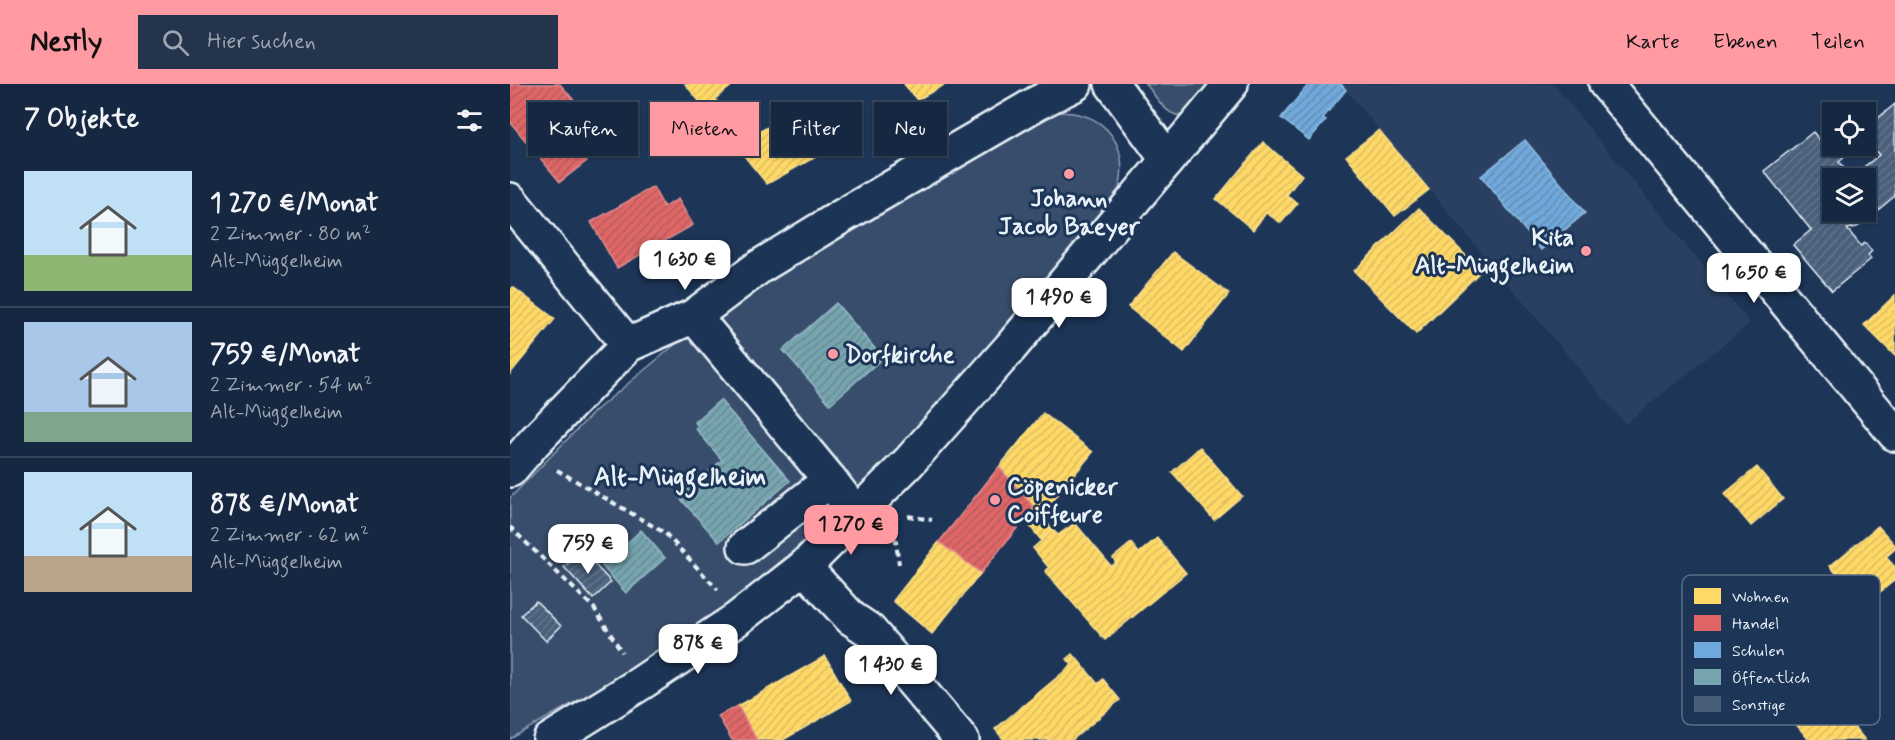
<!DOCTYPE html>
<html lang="de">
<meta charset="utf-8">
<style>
:root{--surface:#162841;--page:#23344c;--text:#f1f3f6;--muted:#9ea6b1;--line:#35445a;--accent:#ff9aa2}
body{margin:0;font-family:Mynerve,sans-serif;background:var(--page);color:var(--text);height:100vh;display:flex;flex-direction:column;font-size:22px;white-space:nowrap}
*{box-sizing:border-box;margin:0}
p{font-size:20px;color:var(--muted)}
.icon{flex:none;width:33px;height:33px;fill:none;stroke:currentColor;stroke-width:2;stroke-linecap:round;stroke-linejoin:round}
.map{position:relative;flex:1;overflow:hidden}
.drawer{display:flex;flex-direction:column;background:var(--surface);width:510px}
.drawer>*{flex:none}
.guide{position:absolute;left:18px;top:18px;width:570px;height:54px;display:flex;gap:12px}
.fabs{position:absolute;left:1312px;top:18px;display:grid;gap:12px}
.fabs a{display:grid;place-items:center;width:54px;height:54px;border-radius:0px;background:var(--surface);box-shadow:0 2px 4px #0004,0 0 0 2px var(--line);font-size:30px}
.price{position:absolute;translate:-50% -51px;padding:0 14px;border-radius:12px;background:#fff;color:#222;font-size:20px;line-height:39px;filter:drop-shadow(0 2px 3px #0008)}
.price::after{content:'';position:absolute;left:50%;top:36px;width:18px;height:14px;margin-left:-9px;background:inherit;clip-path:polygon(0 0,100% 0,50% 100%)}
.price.on{background:var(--accent);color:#111}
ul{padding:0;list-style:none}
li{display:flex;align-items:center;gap:18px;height:150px;padding:0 24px}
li+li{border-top:2px solid var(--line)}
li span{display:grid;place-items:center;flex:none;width:168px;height:120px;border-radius:0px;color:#555}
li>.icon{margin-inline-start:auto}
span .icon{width:72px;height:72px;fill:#fffc;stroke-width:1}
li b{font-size:26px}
h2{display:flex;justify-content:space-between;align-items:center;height:72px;padding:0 24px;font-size:26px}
.pill{padding:0 21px;border-radius:0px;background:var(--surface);box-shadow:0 2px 4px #0004,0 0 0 2px var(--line);font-size:21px;line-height:54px}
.pill.on{background:var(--accent);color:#111}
header{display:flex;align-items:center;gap:36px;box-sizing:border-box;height:84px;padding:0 30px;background:var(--accent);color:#111}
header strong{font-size:28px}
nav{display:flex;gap:33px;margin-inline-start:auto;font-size:21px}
.search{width:420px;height:54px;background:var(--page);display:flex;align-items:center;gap:15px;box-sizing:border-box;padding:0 21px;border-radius:0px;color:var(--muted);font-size:22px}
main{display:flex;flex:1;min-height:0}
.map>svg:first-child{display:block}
.built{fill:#2a4162}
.green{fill:#374d6c;stroke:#909fb2;stroke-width:1.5}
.homes{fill:url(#homes-hatch);stroke:#f8e092;stroke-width:1.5}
.shops{fill:url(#shops-hatch);stroke:#e29092;stroke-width:1.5}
.schools{fill:url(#schools-hatch);stroke:#93bee4;stroke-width:1.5}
.public{fill:url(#public-hatch);stroke:#98bcc5;stroke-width:1.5}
.building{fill:url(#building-hatch);stroke:#e8f1f8;stroke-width:1.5;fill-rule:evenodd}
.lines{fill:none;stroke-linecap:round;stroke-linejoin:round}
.minor-casing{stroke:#e8f1f8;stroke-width:38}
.major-casing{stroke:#e8f1f8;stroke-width:38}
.path{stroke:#e8f1f8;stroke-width:4;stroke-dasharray:6 4.5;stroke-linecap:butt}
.minor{stroke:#1d3557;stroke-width:33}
.major{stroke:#1d3557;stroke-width:33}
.poi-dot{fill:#ff9aa2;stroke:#1d3557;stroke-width:2}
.labels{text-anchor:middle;stroke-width:6;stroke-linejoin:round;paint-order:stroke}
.poi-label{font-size:24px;font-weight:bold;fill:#e8f1f8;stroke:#1d3557;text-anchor:start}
.neighbourhood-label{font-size:26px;font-weight:bold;fill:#e8f1f8;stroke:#1d3557}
.key{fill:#1d3557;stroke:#5a6d87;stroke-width:1.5}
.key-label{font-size:16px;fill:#e8f1f8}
</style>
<header>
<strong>Nestly</strong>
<div class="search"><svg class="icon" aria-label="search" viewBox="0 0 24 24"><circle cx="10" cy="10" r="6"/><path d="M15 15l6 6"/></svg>Hier suchen</div>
<nav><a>Karte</a><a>Ebenen</a><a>Teilen</a></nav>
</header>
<main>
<section class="drawer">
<h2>7 Objekte<svg class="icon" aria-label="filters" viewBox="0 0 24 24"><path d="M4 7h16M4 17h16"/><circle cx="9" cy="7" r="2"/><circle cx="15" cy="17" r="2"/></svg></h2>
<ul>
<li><span style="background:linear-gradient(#bfe0f5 70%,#8fb573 0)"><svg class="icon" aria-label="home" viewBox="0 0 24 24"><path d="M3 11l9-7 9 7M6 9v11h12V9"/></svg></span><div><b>1 270 €/Monat</b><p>2 Zimmer · 80 m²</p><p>Alt-Müggelheim</p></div></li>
<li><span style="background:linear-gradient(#a9c7e8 75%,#7fa58c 0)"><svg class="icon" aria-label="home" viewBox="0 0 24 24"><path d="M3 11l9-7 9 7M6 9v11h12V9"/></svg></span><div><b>759 €/Monat</b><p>2 Zimmer · 54 m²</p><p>Alt-Müggelheim</p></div></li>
<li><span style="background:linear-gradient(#bfe0f5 70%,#b9a48a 0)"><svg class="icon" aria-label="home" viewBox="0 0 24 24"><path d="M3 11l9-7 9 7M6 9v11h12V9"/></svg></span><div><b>878 €/Monat</b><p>2 Zimmer · 62 m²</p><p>Alt-Müggelheim</p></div></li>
</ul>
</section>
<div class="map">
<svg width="1385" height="656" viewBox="0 0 1385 656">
<defs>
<pattern id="homes-hatch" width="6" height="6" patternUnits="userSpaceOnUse" patternTransform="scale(1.5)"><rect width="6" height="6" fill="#ffd966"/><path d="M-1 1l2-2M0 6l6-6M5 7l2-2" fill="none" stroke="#dabc60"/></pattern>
<pattern id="shops-hatch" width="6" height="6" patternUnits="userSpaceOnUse" patternTransform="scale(1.5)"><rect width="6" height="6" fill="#e06666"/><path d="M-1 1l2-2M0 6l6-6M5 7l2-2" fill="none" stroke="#b25d5e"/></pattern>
<pattern id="schools-hatch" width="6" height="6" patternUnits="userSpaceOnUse" patternTransform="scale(1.5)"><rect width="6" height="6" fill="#6fa8dc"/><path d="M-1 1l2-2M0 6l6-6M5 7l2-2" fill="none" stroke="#638bb0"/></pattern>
<pattern id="public-hatch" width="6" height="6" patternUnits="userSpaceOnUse" patternTransform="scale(1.5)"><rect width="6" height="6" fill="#76a5af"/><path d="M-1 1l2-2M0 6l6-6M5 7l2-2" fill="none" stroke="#688991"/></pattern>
<pattern id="building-hatch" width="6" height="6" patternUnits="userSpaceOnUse" patternTransform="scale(1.5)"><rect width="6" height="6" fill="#495e7a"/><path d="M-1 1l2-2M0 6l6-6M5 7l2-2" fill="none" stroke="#63768e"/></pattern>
</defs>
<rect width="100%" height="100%" fill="#1d3557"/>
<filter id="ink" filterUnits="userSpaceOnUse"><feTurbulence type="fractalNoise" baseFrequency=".0167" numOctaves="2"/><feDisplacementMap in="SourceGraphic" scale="12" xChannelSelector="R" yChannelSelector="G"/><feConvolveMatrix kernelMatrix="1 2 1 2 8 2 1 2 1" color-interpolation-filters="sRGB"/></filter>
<g filter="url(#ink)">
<polygon class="built" points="831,0 1043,0 1240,239 1115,340"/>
<g class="green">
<path d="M636 0H700L672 31C657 34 645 11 636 0Z"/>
<path d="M551 28C596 29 620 61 609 105L491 250 419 334 344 413 214 527 172 557 0 655V414L85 327 208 225 538 29Z"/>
</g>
<g class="homes">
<polygon points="175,0 224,0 205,15 219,33 209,41"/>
<polygon points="394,0 436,0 407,16"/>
<polygon points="308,15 332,58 257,100 209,41 227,26 247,49"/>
<polygon points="869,46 919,106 885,132 836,72"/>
<polygon points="753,58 792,91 776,112 788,119 771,139 756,129 743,146 706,115"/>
<polygon points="909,124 971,187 906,250 844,187"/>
<polygon points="663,168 719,210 674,268 618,223"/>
<polygon points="3,203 45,235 0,290 0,207"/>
<polygon points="1385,211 1385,272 1354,241"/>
<polygon points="533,329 583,368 531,431 489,383"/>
<polygon points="690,363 732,412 704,436 662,388"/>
<polygon points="1247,383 1273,415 1241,442 1214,410"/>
<polygon points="524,423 543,446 531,456 514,435"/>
<polygon points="565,439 601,482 606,479 603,474 621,459 629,469 647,454 676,489 595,556 535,487 539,484 523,464 543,446 548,451"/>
<polygon points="1368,442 1385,461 1385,465 1376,473 1385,483 1385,496 1353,522 1320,482"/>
<polygon points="429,458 471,489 422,550 383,517"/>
<polygon points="563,570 588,600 593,595 610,616 562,656 494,656 485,645 562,581 557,575"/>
<polygon points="315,572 341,617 273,656 247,656 228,622"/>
<polygon points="1299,589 1355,656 1299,656 1266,616"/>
</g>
<g class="shops">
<polygon points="0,0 50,0 100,59 50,98 0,38"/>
<polygon points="143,103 154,123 168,115 183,141 107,184 81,138"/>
<polygon points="489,383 524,423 471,489 429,458"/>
<polygon points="228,622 247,656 222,656 208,632"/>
</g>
<g class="schools">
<polygon points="799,0 831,0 836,6 813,34 816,36 799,56 771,34"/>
<polygon points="1015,56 1075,129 1031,166 971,92"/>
</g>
<g class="public">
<polygon points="326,219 373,274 320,320 273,266"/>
<polygon points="210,316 280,397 209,458 169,413 212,376 185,344 188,342 185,338"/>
<polygon points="131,446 155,474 116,509 92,482"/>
</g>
<g class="building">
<path d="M1385 20V112L1347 143 1337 145 1351 162 1355 159 1362 167 1358 171 1361 175 1322 207 1283 161 1301 146 1254 87 1303 48 1317 65 1323 60V62H1330L1338 70 1329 78 1341 93 1369 71 1356 55V44ZM1323 94H1356V128H1323Z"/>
<polygon points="72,467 101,498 83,515 54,483"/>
<polygon points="26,517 51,542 36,557 11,531"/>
</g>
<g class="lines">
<g class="minor-casing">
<g id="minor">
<polyline points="602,0 657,75"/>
<polyline points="1096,0 1385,350"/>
<polyline points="0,116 118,261"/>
<polyline points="184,232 320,396 346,430"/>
<polyline points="235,463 320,396"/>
<polyline points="294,483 341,534 359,546 452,656"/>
</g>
</g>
<g class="major-casing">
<g id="major">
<polyline points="0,386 24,358 118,261 184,232 249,183 329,134 527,19 565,0"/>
<polyline points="40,656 131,599 227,535 294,483 399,378 500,264 721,0"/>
</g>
</g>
<g class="path">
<polyline points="168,173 180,189"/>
<polyline points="47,386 155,449 208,506"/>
<polyline points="398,432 422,436"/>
<polyline points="0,443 84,524 112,568"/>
<polyline points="384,444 389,480"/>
</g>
<use href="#minor" class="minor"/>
<use href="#major" class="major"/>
</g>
</g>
<g class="poi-dot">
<circle cx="559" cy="90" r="6"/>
<circle cx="1076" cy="167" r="6"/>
<circle cx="323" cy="270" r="6"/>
<circle cx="485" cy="416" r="6"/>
</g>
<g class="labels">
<g class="poi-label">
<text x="559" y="122" text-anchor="middle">Johann<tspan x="559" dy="28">Jacob Baeyer</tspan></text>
<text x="1064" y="161" text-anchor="end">Kita<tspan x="1064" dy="28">Alt-Müggelheim</tspan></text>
<text x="335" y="278">Dorfkirche</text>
<text x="497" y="410">Cöpenicker<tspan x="497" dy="28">Coiffeure</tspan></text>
</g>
<g class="neighbourhood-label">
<text x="170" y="401">Alt-Müggelheim</text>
</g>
</g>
<rect x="1172" y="491" width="198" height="150" rx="9" class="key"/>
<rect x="1184" y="504" width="27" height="16" fill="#ffd966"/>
<rect x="1184" y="531" width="27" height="16" fill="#e06666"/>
<rect x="1184" y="558" width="27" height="16" fill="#6fa8dc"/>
<rect x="1184" y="585" width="27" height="16" fill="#76a5af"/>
<rect x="1184" y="612" width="27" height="16" fill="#495e7a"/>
<g class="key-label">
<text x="1222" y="518">Wohnen</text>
<text x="1222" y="545">Handel</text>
<text x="1222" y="572">Schulen</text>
<text x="1222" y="599">Öffentlich</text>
<text x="1222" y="626">Sonstige</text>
</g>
</svg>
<div class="fabs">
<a><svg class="icon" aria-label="locate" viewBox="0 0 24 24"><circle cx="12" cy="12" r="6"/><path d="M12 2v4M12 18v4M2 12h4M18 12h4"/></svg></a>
<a><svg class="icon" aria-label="layers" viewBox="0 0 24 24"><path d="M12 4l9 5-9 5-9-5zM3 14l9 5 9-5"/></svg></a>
</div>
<b class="price" style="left:175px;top:207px">1 630 €</b>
<b class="price" style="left:1244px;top:220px">1 650 €</b>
<b class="price" style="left:549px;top:245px">1 490 €</b>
<b class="price on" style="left:341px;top:472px">1 270 €</b>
<b class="price" style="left:78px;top:491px">759 €</b>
<b class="price" style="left:188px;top:591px">878 €</b>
<b class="price" style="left:381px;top:612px">1 430 €</b>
<div class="guide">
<a class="pill">Kaufen</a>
<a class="pill on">Mieten</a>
<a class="pill">Filter</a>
<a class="pill">Neu</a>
</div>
</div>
</main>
